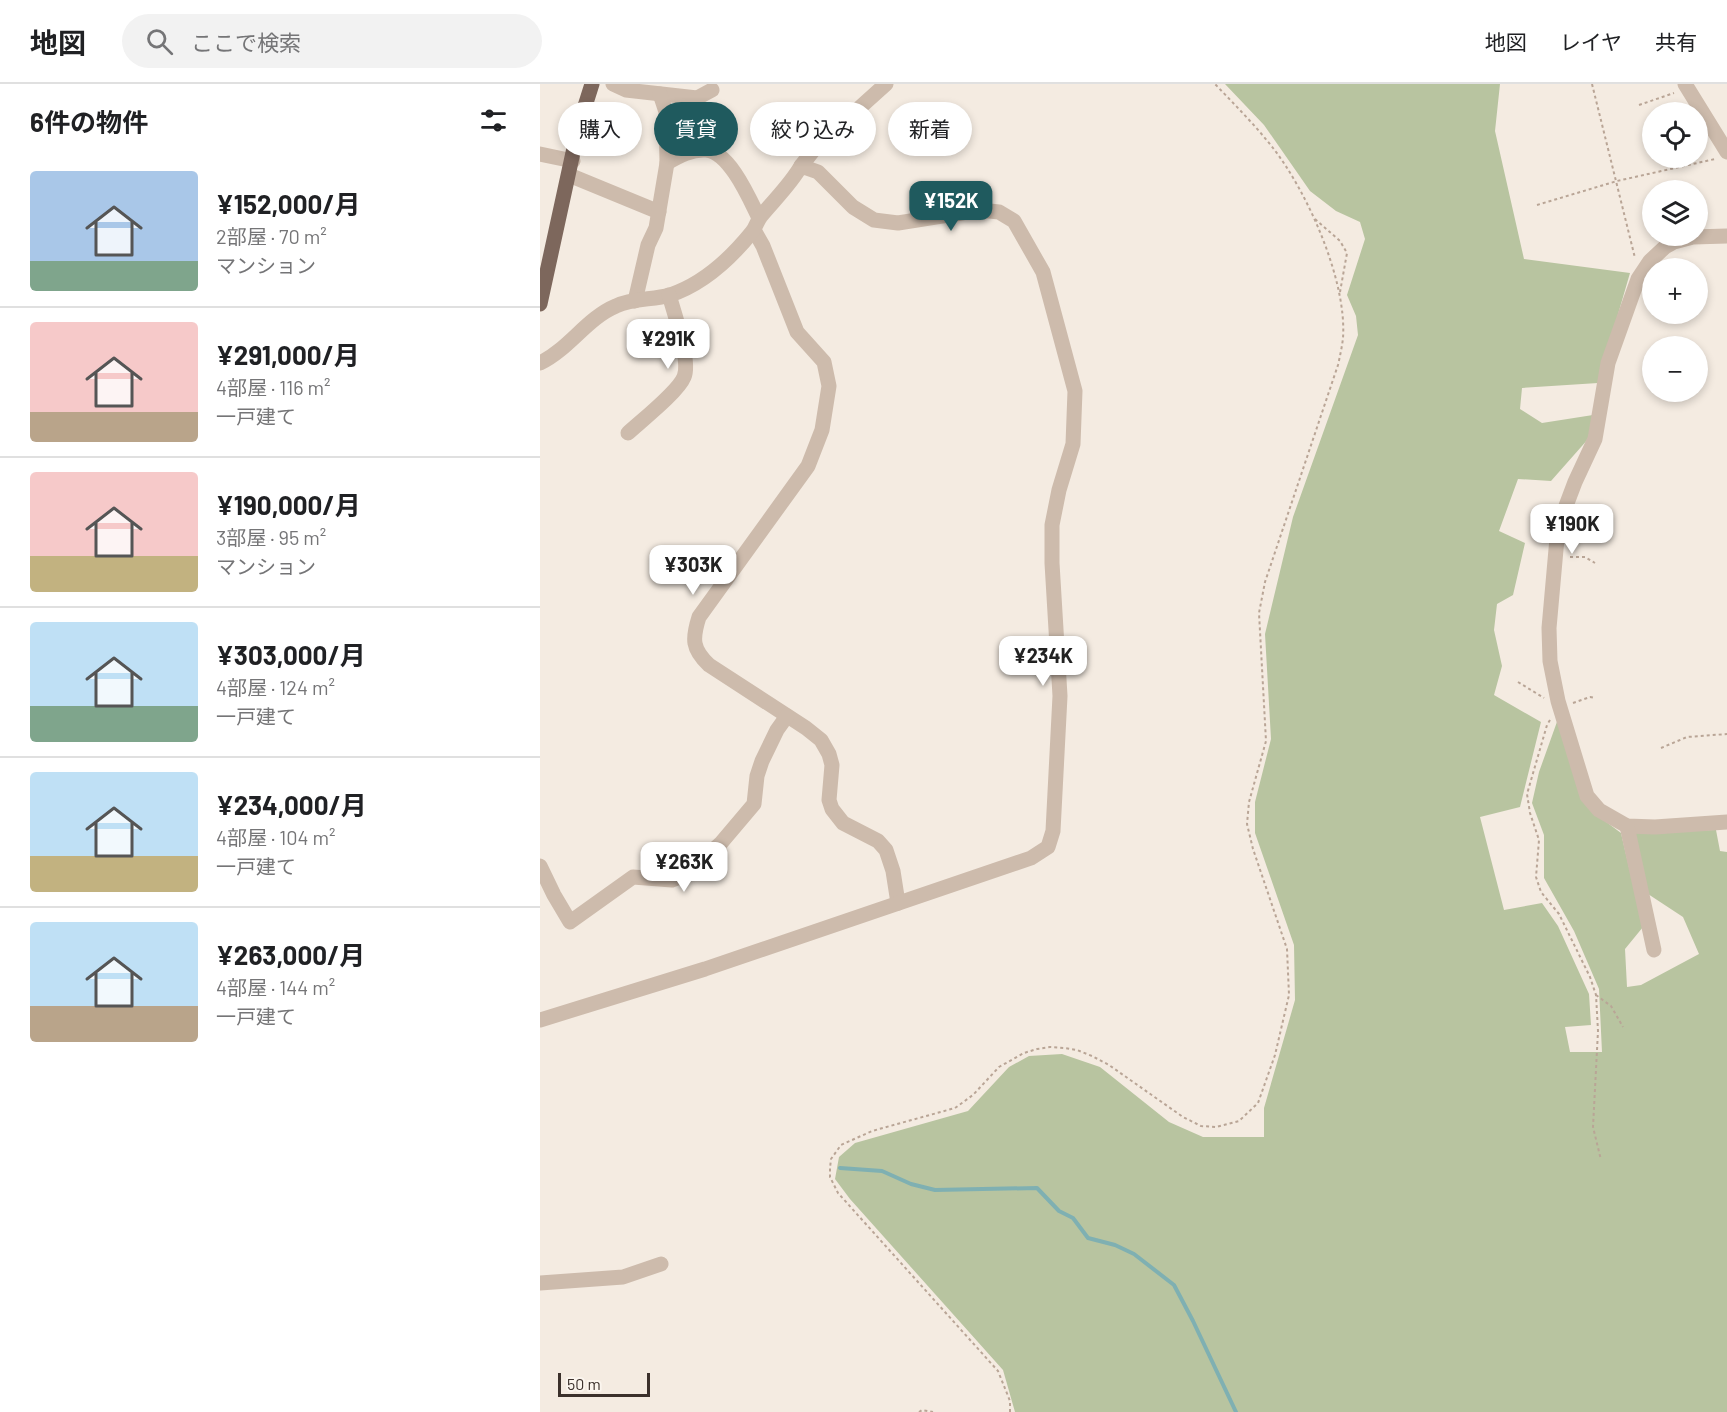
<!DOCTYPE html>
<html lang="ja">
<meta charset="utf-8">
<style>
:root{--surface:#fff;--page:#f2f2f2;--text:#202124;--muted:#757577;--line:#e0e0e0;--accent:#1f5a5e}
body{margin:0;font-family:Barlow,"Noto Sans JP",sans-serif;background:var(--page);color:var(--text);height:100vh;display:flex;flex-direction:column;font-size:22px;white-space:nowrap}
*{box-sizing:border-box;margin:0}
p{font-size:20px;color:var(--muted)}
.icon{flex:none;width:33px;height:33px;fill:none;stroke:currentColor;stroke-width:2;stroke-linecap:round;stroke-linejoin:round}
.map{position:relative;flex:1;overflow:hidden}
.drawer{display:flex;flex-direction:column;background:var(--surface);width:540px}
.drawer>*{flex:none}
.guide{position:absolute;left:18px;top:18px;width:570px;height:54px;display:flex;gap:12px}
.controls{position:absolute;left:1102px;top:18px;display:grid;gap:12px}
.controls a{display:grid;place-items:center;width:66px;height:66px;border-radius:50%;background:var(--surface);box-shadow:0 3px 9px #0003;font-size:30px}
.scale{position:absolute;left:18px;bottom:15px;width:92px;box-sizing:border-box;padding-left:6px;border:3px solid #3b302b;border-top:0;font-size:16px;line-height:21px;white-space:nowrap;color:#3b302b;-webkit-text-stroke:4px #fbf5ee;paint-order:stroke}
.price{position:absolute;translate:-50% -51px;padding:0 14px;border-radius:12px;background:#fff;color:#222;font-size:20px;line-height:39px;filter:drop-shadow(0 2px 3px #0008)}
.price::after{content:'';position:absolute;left:50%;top:36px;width:18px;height:14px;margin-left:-9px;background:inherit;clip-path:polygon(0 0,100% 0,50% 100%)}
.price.selected{background:var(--accent);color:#fff}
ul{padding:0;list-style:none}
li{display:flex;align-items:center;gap:18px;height:150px;padding:0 30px}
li+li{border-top:2px solid var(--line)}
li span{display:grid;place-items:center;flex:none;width:168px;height:120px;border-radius:6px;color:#555}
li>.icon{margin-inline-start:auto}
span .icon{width:72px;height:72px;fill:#fffc;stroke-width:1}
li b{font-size:26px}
h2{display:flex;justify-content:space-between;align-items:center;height:72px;padding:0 30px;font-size:26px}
.chip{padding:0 21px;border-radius:27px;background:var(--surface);box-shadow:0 3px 9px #0003;font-size:21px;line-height:54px}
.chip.selected{background:var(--accent);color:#fff}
header{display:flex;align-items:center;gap:36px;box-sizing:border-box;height:84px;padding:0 30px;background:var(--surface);border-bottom:2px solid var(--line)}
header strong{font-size:28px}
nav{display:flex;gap:33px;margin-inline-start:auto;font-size:21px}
.search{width:420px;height:54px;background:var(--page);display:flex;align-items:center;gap:15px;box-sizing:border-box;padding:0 21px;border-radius:33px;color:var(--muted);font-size:22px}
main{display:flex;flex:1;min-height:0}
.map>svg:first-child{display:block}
.green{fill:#b8c4a0}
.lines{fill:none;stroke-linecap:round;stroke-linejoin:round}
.stream{stroke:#7fb0b2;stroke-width:4}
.path{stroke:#b9a596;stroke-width:2;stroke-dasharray:3 3;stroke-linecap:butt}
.minor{stroke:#cdbbac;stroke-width:15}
.major{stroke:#7d675c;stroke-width:15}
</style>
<header>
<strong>地図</strong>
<div class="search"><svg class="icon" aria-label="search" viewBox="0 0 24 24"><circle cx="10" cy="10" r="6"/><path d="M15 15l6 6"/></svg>ここで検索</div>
<nav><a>地図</a><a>レイヤ</a><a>共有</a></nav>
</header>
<main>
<section class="drawer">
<h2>6件の物件<svg class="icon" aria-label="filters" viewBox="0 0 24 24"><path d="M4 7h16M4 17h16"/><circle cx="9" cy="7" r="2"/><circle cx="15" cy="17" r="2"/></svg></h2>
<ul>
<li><span style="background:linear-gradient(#a9c7e8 75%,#7fa58c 0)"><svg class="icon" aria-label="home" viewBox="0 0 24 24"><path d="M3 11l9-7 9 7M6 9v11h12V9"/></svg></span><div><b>¥152,000/月</b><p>2部屋 · 70 m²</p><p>マンション</p></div></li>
<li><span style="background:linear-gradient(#f6c9c9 75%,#b9a48a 0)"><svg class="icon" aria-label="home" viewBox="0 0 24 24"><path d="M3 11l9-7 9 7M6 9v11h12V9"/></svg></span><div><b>¥291,000/月</b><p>4部屋 · 116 m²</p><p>一戸建て</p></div></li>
<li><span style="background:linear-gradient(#f6c9c9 70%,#c2b280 0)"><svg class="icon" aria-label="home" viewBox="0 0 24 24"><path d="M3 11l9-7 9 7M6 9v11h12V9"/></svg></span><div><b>¥190,000/月</b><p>3部屋 · 95 m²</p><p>マンション</p></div></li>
<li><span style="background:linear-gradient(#bfe0f5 70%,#7fa58c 0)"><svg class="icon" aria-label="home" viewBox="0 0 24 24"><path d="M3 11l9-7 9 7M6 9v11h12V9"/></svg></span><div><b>¥303,000/月</b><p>4部屋 · 124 m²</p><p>一戸建て</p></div></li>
<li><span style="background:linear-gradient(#bfe0f5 70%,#c2b280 0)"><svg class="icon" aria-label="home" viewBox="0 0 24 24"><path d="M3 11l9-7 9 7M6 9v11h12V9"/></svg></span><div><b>¥234,000/月</b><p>4部屋 · 104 m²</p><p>一戸建て</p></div></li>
<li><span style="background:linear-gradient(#bfe0f5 70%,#b9a48a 0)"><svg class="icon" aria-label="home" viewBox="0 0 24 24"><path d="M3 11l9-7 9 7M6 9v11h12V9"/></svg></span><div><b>¥263,000/月</b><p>4部屋 · 144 m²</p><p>一戸建て</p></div></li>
</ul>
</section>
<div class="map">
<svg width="1187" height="1328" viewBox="0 0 1187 1328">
<rect width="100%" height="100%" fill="#f4ebe1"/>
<polygon class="green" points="685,0 960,0 955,47 984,175 1090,189 1058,299 982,304 980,325 1002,339 1053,331 1049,354 1011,397 978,395 959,447 985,459 973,511 957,520 954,546 962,582 954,611 1001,638 980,723 940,733 964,826 1002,819 1018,842 1049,910 1051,941 1025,943 1030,968 1062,968 1059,905 1034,847 1004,794 1004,751 992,719 999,688 1018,635 1053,728 1081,749 1103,843 1085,865 1087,903 1101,901 1159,870 1143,833 1108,810 1094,748 1176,746 1180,767 1187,768 1187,1328 475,1328 463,1286 310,1115 295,1095 299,1073 315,1059 428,1027 469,983 489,972 522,970 560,983 629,1038 663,1053 724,1053 724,1024 755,916 754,861 715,749 715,718 731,655 725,550 753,433 818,251 816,232 807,211 825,155 820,138 796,127 770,107 724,41"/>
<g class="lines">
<polyline class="stream" points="300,1084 342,1087 371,1100 395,1106 497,1104 519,1127 533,1134 548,1154 575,1161 594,1170 634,1201 653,1237 696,1328"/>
<g class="path">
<polyline points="1052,0 1095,174"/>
<polyline points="1099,21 1134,9"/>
<polyline points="997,121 1077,97 1175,75"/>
<polyline points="775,135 800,157 807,169 800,208"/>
<polyline points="1030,473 1045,473 1055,479"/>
<polyline points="978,598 1004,614"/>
<polyline points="1033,619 1050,613 1055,614"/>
<polyline points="1010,636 1007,641 987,710 990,729 999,756 996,793 1001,808 1019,830 1050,893 1056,911 1058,947 1053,1043 1061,1076"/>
<polyline points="1121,664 1147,653 1187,650"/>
<polyline points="1056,911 1071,922 1083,943"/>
<polyline points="379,1328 382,1326 393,1328"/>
<path d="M470 1328V1317L458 1287 298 1109 290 1093V1084L291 1075 301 1061 332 1047 415 1024 433 1011 459 983 484 969 497 965 510 963 524 964 537 966 552 972 569 981 643 1033 661 1042 676 1043 699 1037 718 1019 735 971 749 911 747 865 713 765 707 740 709 718 726 657 719 529 725 498 798 281C800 272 802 263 803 254 807 197 768 109 733 64 715 41 695 21 675 0"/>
</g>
<g class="minor">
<polyline points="73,0 86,6 157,14 172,6"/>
<polyline points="1145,0 1187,68"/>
<polyline points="0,70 33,77"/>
<path d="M127 79C139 72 152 65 166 66 190 68 210 116 219 134"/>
<polyline points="261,82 276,63 346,0"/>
<polyline points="29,91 119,128"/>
<path d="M214 146 223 162 257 248 284 278 289 302 282 346 268 382 159 533C152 555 152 565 169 581L266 644 281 656 289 670 292 681 289 716 292 725 303 739 338 757 346 766 353 787 358 819"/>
<polyline points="1187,152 1153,153 1134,158 1125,163 1110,177 1098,195 1068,279 1055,355 1035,398 1018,443 1009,544 1010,577 1018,617 1047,712 1059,726 1087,742 1115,743 1187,738"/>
<polyline points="95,217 108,161 116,144 127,79 126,28 120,10"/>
<path d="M0 279C29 265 47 234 76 222 93 214 113 216 130 211 163 200 191 174 212 148 216 143 217 137 221 132 235 115 250 101 261 82L278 88 313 123 334 136 358 139 440 126 459 128 474 137 503 188 535 307 533 360 519 406 512 441V479L520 612 513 747 508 763 491 774 165 885 0 936"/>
<path d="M88 349C101 337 138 308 144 293 151 278 134 228 129 211"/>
<polyline points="1087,742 1114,866"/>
<polyline points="0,782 14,811 30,838 93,793 132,796 145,791 181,759 214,720 217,692 222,677 237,646 247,632"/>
<polyline points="0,1199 83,1193 121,1180"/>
</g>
<polyline class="major" points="0,220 39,41 52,0"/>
</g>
</svg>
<div class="controls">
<a><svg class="icon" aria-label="locate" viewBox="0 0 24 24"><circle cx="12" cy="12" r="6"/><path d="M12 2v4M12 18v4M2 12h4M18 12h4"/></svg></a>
<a><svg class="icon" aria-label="layers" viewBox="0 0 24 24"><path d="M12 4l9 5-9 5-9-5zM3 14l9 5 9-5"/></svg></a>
<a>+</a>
<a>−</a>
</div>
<div class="scale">50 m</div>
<b class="price selected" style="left:411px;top:148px">¥152K</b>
<b class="price" style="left:128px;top:286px">¥291K</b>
<b class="price" style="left:1032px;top:471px">¥190K</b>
<b class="price" style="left:153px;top:512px">¥303K</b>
<b class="price" style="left:503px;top:603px">¥234K</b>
<b class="price" style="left:144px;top:809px">¥263K</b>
<div class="guide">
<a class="chip">購入</a>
<a class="chip selected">賃貸</a>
<a class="chip">絞り込み</a>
<a class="chip">新着</a>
</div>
</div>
</main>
